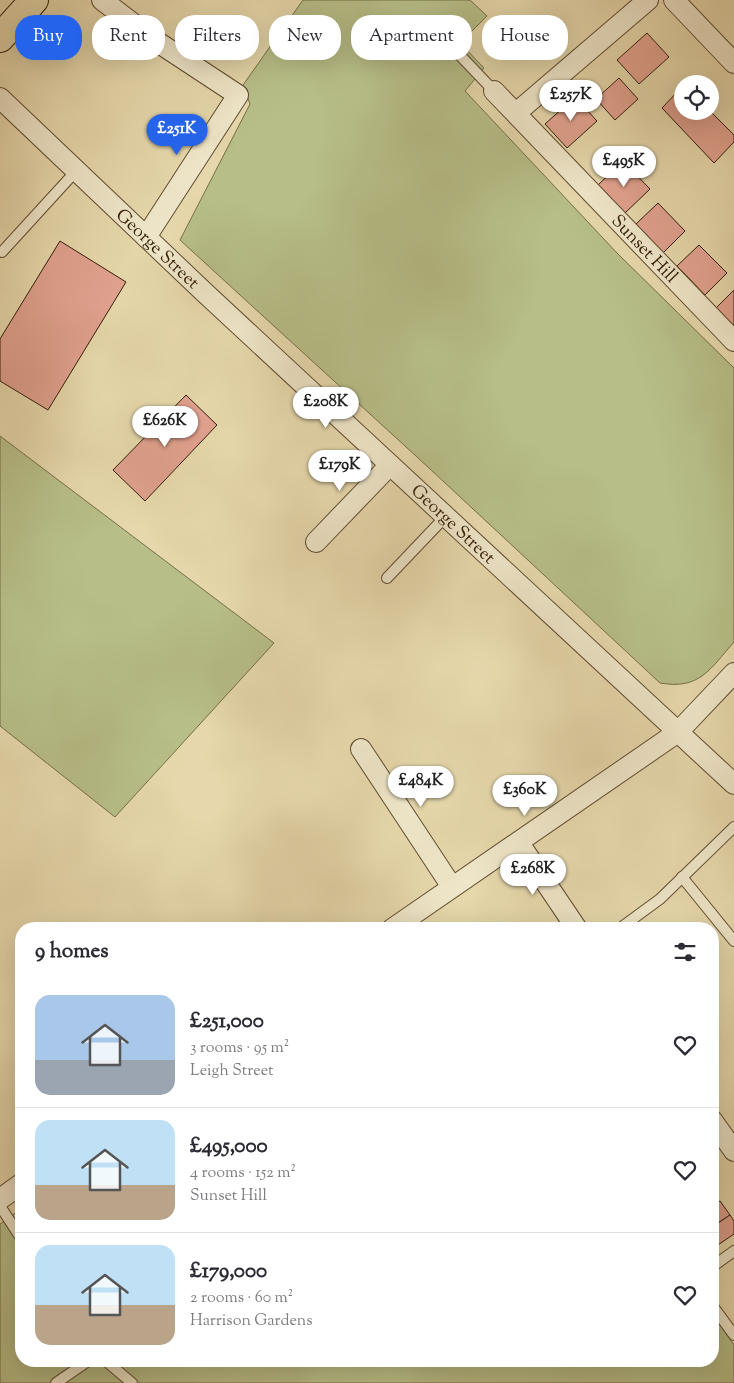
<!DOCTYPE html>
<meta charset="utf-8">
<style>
:root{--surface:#fff;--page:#f2f2f3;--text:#2b2b33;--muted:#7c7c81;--line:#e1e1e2;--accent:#2563eb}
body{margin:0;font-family:"Sorts Mill Goudy",serif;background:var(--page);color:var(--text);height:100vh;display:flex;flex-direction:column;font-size:19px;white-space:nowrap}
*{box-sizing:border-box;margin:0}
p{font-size:16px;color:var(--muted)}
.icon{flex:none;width:28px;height:28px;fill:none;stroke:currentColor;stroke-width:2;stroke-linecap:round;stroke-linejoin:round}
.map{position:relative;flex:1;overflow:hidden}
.details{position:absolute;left:15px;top:922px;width:704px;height:445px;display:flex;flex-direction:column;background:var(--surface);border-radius:20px;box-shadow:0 5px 20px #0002}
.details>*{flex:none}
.hud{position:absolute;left:15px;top:15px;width:705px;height:45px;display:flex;gap:10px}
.buttons{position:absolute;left:674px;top:75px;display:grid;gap:10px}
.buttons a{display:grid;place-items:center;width:45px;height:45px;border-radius:50%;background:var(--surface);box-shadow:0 5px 20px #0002;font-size:25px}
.price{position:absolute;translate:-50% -42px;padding:0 11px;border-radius:18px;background:#fff;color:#222;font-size:16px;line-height:32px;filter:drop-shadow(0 1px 2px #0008)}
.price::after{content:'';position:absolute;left:50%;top:30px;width:15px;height:11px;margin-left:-8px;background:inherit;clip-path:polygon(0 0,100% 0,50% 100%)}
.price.on{background:var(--accent);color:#fff}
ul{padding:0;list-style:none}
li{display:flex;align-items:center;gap:15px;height:125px;padding:0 20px}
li+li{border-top:1px solid var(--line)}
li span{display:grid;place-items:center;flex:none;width:140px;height:100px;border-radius:15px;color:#555}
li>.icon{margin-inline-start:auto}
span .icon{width:60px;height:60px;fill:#fffc;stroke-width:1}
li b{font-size:21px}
h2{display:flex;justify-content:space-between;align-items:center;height:60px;padding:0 20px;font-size:21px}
.pill{padding:0 18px;border-radius:20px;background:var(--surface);box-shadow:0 5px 20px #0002;font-size:18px;line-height:45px}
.pill.on{background:var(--accent);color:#fff}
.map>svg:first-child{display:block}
.green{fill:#b7be88;stroke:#756e48}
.building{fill:#e1a28f;stroke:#331e08}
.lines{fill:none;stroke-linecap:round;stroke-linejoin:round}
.service-casing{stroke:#604c31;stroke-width:12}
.minor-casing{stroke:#604c31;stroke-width:22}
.trunk-casing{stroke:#331e08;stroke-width:30}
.service{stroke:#efe6c9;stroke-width:10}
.minor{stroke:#efe6c9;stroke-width:20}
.trunk{stroke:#e6d8ac;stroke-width:28}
.labels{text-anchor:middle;stroke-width:5;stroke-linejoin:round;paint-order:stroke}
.street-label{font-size:18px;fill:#331e08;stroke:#efe6c9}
</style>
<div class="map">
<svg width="734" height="1383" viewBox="0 0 734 1383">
<rect width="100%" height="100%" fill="#e6d8ac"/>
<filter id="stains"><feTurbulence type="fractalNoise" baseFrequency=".004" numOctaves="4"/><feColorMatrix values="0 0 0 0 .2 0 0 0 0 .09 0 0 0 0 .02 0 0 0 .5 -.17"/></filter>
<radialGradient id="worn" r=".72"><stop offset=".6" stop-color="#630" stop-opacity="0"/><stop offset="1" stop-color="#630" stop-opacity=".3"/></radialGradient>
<g class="green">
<path d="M303 0H470L487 16 460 43 484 68 465 91 617 253 734 368V642C710 669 700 690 660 683L429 468 180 240 250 104 243 85Z"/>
<polygon points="0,436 274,643 115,817 0,726"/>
<polygon points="21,1209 21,1361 712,1361 713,1315 734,1345 734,1383 0,1383 0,1224"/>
</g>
<g class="building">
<polygon points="647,33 669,57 639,84 617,60"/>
<polygon points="619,78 638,99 615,120 596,99"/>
<polygon points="682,87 682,111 710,111 734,135 734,142 714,163 662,108"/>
<polygon points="575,97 597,121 567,148 545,124"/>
<polygon points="623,161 650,189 624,214 597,186"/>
<polygon points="658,203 685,231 663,253 636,224"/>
<polygon points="60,241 126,282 48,410 0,381 0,339"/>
<polygon points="699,245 727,273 705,295 677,266"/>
<polygon points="734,290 734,327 716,308"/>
<polygon points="186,395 217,425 145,501 113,470"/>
<polygon points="720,1201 730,1215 712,1227 712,1206"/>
<polygon points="730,1215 734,1221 734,1234 715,1247 712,1244 712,1227"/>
</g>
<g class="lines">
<g class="service-casing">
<g id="service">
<polyline points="431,25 494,91"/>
<polyline points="2,252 76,171"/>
<polyline points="387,578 445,517"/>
<polyline points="682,877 734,941"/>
<polyline points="619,929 660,899 734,827"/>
<polyline points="0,1206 21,1238"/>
<polyline points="712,1267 734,1251"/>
<polyline points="712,1305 734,1335"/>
<polyline points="106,1361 132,1383"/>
<polyline points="56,1383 88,1361"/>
</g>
</g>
<g class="minor-casing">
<g id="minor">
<polyline points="102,0 156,41 238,95 146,237"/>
<polyline points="674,0 734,63"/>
<path id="s1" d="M494 91 734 341"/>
<path id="s2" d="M0 98 204 292 734 784"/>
<polyline points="516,113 648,0"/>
<polyline points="316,542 390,465"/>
<polyline points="361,749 452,887"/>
<polyline points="519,843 577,929"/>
<polyline points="392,929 678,732 734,673"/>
<polyline points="712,1120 734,1151"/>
<polyline points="0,1199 21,1184"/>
</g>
</g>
<g class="trunk-casing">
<polyline id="trunk" points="0,38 34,0"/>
</g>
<use href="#service" class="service"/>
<use href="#minor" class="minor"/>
<use href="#trunk" class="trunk"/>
</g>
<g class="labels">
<g class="street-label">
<text dy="6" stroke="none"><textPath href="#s2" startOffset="218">George Street</textPath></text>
<text dy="6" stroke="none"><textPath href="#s1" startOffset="218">Sunset Hill</textPath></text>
<text dy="6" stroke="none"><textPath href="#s2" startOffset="622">George Street</textPath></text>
</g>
</g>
<rect width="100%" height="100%" filter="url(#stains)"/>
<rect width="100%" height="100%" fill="url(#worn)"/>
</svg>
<div class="buttons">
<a><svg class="icon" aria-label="locate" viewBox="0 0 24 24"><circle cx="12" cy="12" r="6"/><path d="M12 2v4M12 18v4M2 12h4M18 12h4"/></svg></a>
</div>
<b class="price" style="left:571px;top:122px">£257K</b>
<b class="price on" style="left:177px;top:156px">£251K</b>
<b class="price" style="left:624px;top:188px">£495K</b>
<b class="price" style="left:326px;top:429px">£208K</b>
<b class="price" style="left:165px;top:448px">£626K</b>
<b class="price" style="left:340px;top:492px">£179K</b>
<b class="price" style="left:421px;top:808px">£484K</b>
<b class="price" style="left:525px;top:817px">£360K</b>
<b class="price" style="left:533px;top:896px">£268K</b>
<div class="hud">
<a class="pill on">Buy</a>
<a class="pill">Rent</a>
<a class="pill">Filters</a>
<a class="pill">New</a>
<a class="pill">Apartment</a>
<a class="pill">House</a>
</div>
<section class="details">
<h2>9 homes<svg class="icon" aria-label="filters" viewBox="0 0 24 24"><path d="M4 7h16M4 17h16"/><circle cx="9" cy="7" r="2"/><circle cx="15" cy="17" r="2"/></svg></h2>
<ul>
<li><span style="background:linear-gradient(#a9c7e8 65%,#9aa5b1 0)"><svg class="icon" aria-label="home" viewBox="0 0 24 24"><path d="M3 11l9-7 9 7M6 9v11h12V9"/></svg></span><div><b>£251,000</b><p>3 rooms · 95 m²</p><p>Leigh Street</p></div><svg class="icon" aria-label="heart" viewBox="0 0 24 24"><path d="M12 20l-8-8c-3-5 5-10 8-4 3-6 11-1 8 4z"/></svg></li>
<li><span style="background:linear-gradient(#bfe0f5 65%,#b9a48a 0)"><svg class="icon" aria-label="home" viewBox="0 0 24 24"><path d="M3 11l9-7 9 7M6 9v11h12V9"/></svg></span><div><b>£495,000</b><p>4 rooms · 152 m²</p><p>Sunset Hill</p></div><svg class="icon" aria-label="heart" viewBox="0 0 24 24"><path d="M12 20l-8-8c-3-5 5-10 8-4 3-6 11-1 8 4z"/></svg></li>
<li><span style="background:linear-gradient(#bfe0f5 60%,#b9a48a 0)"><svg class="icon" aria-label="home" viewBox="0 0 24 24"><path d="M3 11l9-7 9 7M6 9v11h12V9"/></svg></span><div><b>£179,000</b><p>2 rooms · 60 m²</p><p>Harrison Gardens</p></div><svg class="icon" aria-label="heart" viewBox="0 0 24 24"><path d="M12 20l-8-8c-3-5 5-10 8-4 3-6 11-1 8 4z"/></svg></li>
</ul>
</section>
</div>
